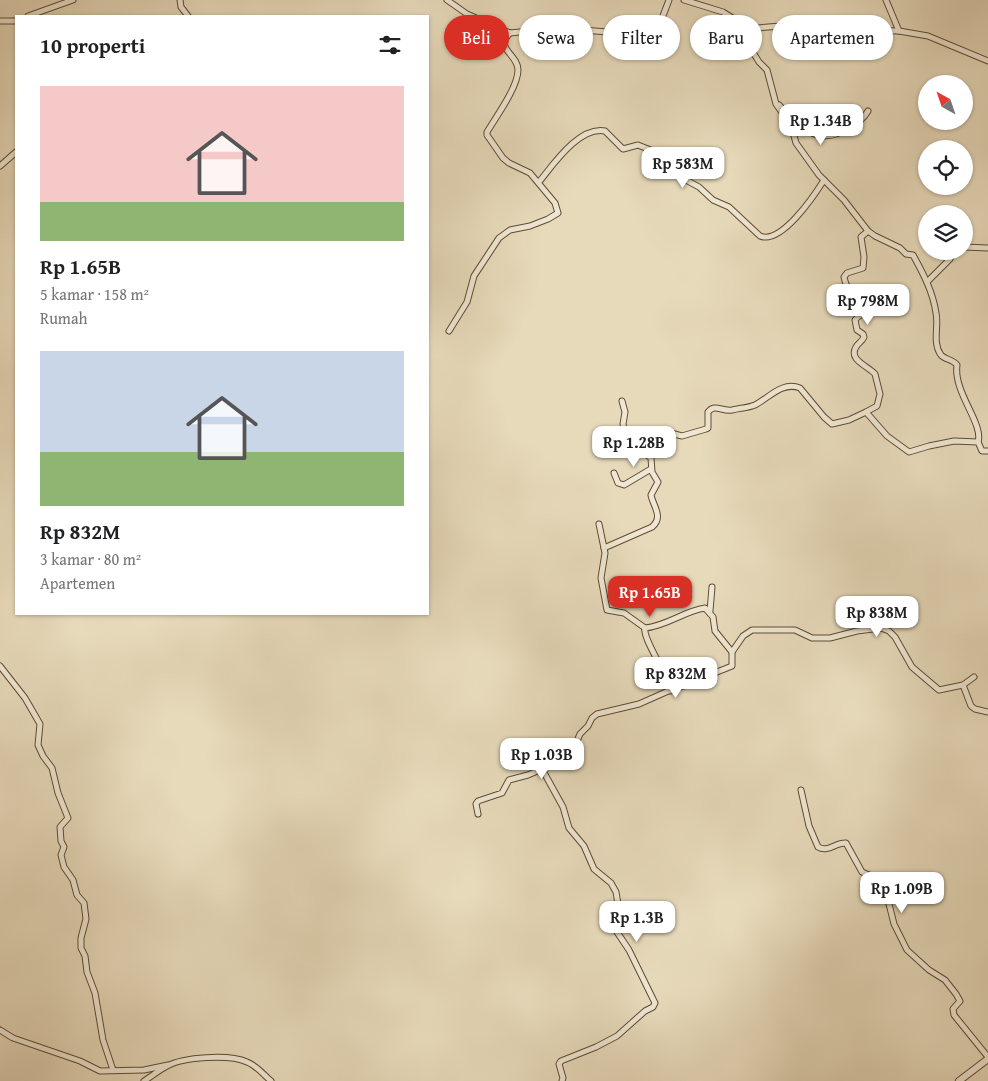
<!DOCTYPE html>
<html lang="id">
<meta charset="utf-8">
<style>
:root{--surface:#fff;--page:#f6f6f6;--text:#202124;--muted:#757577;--accent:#d93025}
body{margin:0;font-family:"Gentium Book Plus",serif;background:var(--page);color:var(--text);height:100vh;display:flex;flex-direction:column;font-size:19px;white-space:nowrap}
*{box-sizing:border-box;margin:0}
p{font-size:16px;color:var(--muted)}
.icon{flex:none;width:28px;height:28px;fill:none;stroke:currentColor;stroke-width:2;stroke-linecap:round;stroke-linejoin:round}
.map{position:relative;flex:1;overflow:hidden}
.panel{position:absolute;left:15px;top:15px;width:414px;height:600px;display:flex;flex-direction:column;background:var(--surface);border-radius:0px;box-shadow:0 1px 4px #0004}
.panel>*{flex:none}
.top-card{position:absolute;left:444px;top:15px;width:469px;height:45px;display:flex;gap:10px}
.needle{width:32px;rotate:320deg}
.fabs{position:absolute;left:918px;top:75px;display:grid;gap:10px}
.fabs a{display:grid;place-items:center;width:55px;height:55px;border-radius:50%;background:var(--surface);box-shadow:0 1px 4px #0004;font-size:25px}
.price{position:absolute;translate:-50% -42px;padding:0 11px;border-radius:10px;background:#fff;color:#222;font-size:16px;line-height:32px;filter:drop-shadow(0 1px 2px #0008)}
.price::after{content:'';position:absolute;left:50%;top:30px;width:15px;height:11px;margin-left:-8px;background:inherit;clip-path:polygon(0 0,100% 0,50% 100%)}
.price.current{background:var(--accent);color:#fff}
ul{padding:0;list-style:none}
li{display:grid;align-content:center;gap:10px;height:265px;padding:0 25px}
li span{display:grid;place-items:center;height:155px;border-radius:0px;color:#555}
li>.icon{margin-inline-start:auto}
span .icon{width:90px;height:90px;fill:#fffc;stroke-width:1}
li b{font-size:21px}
h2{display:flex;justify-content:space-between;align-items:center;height:60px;padding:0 25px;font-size:21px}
.chip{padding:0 18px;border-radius:22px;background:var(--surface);box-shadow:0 1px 4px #0004;font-size:18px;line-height:45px}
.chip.current{background:var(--accent);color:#fff}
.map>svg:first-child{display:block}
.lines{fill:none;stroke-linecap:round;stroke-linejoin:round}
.minor-casing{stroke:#5e4c33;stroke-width:7}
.tertiary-casing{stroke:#5e4c33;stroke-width:8}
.minor{stroke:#efe7d3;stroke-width:5}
.tertiary{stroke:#efe7d3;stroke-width:6}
</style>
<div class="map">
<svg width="988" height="1081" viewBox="0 0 988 1081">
<rect width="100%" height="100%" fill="#e7dabb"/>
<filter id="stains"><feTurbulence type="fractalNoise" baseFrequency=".004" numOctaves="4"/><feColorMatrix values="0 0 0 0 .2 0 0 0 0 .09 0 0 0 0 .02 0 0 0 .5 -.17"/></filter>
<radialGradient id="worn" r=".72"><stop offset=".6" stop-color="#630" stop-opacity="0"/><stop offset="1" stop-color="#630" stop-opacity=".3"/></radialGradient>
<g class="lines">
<g class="minor-casing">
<g id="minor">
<polyline points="180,0 181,7 188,16"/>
<polyline points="447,0 467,14 510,33 559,28 619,33 657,25 661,21 669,0"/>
<polyline points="684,0 723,12 747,27 757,28 793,25 850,30 899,31 928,36 988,61"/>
<polyline points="886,0 899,31"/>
<polyline points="28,16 73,0"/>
<polyline points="0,21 16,21"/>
<path d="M747 27 744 34V38L759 62 767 70 776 104 791 125 796 143 819 175 844 200 868 231 861 237 864 257 863 268 847 273 844 277C848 296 855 292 868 298L870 305C867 314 860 313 855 320L857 330 863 334 864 337C862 342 858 343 856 347 848 360 868 366 875 374L880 394 877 406 866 412"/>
<path d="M779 105C799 126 817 147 847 129 856 124 863 120 868 111"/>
<polyline points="0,166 16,152"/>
<path d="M539 182C553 165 579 126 605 131L623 149 638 145 653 151 663 159 674 165 684 179 699 187 713 200 729 207 760 236C781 245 814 196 824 180"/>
<path d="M868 231 875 236 900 248 906 254 913 255C923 273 933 292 936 313 939 326 932 343 941 355 945 360 953 359 957 365 953 392 984 424 978 442"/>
<polyline points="964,247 988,248"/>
<polyline points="927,282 950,259 955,251"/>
<path d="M449 331 467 302 474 276 499 238 510 230 530 226 548 219 558 213 555 203 530 173 509 163 503 158 487 135V132C496 117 518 87 518 70 518 54 494 49 510 33"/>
<path d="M650 456 652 438 655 435 667 432 682 436 706 429 708 428V412C715 403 722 412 732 410 740 408 748 408 755 405 769 398 782 381 800 388L824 417 832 424 849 420 866 412 887 436 909 452 929 446 954 441 978 442 982 451H988"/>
<polyline points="614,473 618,483 624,485 651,469"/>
<path d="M599 524 605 553 601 578 607 610 624 613 645 628C667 626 684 611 705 608L713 617 715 631 732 652"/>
<path d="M604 548 652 527C664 517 653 506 651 495L658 482 652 472 651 458 638 448 624 429 623 424 625 412 622 401"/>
<polyline points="710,611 712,587"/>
<path d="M645 628C642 639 669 675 670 691"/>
<polyline points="0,666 25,698 40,724 38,745 43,756 52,768 58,793 68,818 60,827 61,841 64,847 61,855 64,867 73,880 77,895 84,903 86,919 81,938 81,948 85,956 87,972 95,993 103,1040 113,1070"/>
<polyline points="963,685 974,677"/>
<polyline points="542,769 563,807 569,828 584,846 594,869 611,883 616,892 618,904 614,921 617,932 629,950 655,1003 653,1007 645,1011 617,1036 596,1047 561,1061 559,1064 563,1078 562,1081"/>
<path d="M801 790 809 826 818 847C828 853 836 842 846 843L862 872 874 877 888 900 894 924 907 950 929 970 945 980 956 994 960 1001 953 1009 954 1015 988 1057"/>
<polyline points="478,814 476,804 478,801 502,793 509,780 528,775 542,769 571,749 577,741 580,734 588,726 592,718 597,714 639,704 675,688 703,681 712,674 732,666 732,652 743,636 752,630 795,630 812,638 830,638 857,631 881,628 889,631 895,637 912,667 939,690 963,685 971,706 975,709 988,712"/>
<polyline points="0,1030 13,1038 80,1061 100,1071 144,1070 168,1065"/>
<path d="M144 1081C152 1076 159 1070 167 1066 184 1057 229 1054 247 1062 257 1066 263 1074 271 1081"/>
</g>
</g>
<g class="tertiary-casing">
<polyline id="tertiary" points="959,1081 988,1059"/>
</g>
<use href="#minor" class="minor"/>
<use href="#tertiary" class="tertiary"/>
</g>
<rect width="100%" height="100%" filter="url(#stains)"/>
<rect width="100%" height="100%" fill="url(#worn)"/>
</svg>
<div class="fabs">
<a><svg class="needle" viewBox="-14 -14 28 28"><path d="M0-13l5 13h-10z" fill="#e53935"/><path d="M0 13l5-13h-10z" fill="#757577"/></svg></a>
<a><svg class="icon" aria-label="locate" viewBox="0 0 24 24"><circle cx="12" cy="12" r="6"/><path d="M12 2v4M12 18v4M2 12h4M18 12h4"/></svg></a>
<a><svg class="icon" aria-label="layers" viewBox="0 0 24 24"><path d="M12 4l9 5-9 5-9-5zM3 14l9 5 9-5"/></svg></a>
</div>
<b class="price" style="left:821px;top:146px">Rp 1.34B</b>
<b class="price" style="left:683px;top:189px">Rp 583M</b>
<b class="price" style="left:868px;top:326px">Rp 798M</b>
<b class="price" style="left:634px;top:468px">Rp 1.28B</b>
<b class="price current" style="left:650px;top:618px">Rp 1.65B</b>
<b class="price" style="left:877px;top:638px">Rp 838M</b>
<b class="price" style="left:676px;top:699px">Rp 832M</b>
<b class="price" style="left:542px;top:780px">Rp 1.03B</b>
<b class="price" style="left:902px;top:914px">Rp 1.09B</b>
<b class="price" style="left:637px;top:943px">Rp 1.3B</b>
<div class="top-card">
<a class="chip current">Beli</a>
<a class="chip">Sewa</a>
<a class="chip">Filter</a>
<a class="chip">Baru</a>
<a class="chip">Apartemen</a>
</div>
<section class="panel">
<h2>10 properti<svg class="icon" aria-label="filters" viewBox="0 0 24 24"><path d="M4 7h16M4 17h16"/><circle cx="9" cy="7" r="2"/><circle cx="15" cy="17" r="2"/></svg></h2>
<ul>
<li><span style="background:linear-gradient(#f6c9c9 75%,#8fb573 0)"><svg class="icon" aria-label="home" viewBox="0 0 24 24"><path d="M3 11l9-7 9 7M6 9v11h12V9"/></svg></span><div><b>Rp 1.65B</b><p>5 kamar · 158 m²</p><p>Rumah</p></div></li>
<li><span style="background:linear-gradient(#c9d6e8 65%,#8fb573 0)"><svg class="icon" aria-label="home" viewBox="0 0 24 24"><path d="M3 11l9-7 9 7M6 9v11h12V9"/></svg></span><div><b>Rp 832M</b><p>3 kamar · 80 m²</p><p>Apartemen</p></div></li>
</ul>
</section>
</div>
